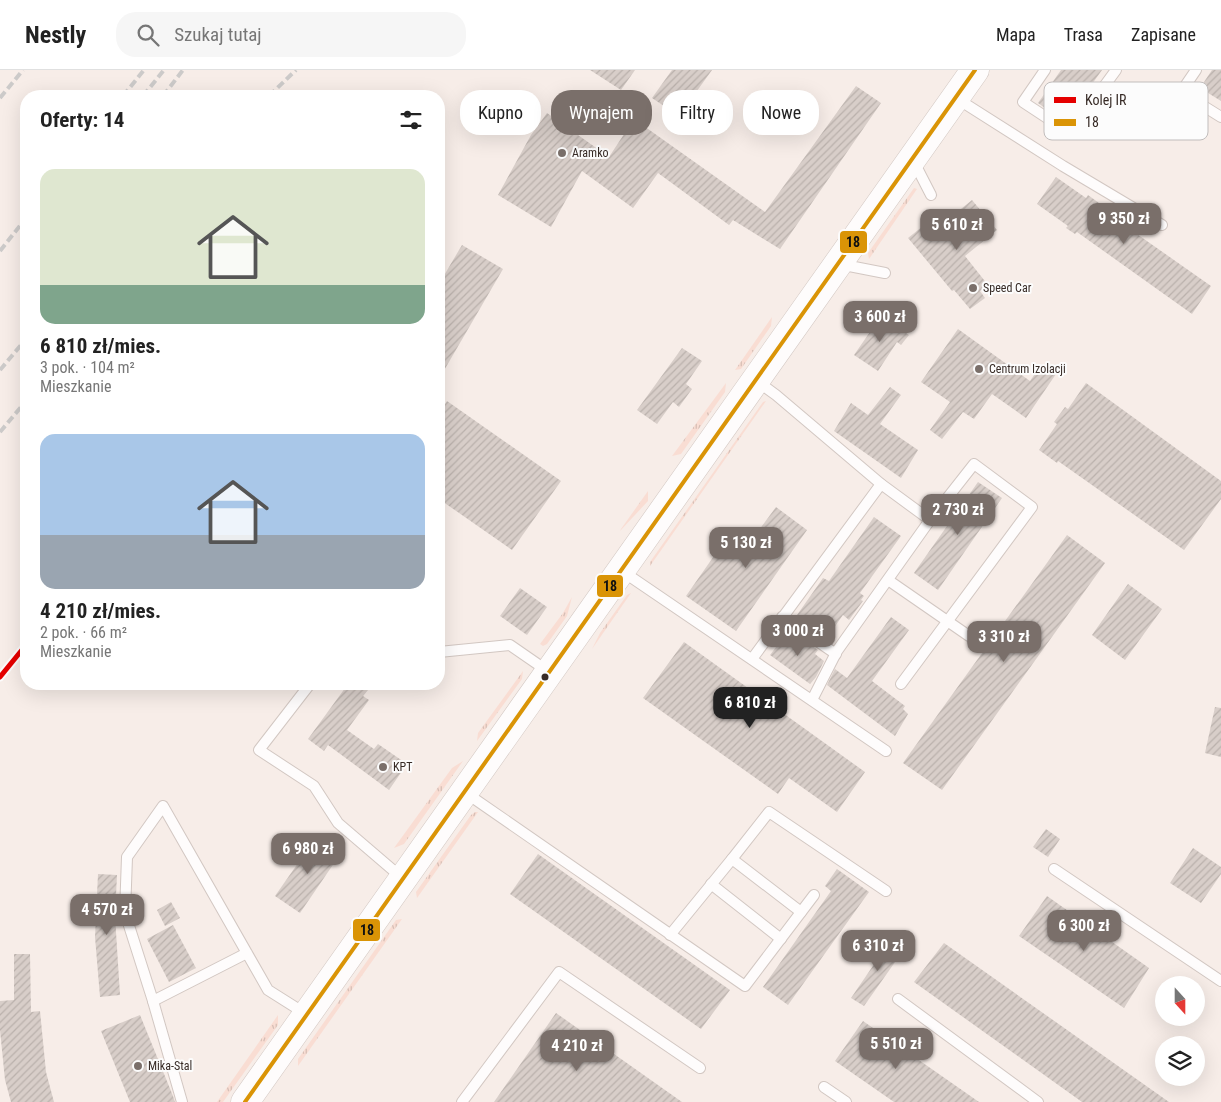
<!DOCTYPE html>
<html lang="pl">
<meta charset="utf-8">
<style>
:root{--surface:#fff;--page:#f6f6f6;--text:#222;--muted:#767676;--line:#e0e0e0;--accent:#7a6f6a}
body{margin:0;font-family:"Roboto Condensed",sans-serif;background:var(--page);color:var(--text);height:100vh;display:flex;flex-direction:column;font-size:19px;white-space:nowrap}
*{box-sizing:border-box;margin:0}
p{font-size:16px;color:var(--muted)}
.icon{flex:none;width:28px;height:28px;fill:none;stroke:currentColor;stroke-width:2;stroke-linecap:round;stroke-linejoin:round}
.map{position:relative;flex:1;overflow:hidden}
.drawer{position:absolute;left:20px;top:20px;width:425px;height:600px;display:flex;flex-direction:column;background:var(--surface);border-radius:20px;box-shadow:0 5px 20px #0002}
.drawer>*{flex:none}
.banner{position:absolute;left:460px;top:20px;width:475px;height:45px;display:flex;gap:10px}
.needle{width:32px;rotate:159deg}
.tools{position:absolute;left:1155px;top:906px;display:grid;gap:10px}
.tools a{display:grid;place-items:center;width:50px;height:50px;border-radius:50%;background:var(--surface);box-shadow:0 5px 20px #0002;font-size:25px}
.price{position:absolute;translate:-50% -42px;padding:0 11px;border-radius:10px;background:var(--accent);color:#fff;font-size:16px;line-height:32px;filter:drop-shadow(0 1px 2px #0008)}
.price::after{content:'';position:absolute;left:50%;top:30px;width:15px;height:11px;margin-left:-8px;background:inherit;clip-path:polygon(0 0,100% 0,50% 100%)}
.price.on{background:#222;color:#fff}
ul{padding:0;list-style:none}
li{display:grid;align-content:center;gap:10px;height:265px;padding:0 20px}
li span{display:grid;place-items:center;height:155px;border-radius:15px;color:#555}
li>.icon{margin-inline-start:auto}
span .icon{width:90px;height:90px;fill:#fffc;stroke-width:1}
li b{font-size:21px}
h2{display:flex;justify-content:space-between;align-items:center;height:60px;padding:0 20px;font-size:21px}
.pill{padding:0 18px;border-radius:20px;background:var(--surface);box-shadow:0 5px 20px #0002;font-size:18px;line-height:45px}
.pill.on{background:var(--accent);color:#fff}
header{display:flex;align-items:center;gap:30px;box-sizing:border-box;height:70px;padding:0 25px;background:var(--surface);border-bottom:1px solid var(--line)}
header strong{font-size:24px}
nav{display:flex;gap:28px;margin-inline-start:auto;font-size:18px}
.search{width:350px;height:45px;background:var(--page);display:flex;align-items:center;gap:12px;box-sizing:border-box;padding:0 18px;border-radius:20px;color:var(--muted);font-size:19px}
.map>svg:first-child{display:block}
.grass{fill:url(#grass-tufts)}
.building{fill:url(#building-hatch)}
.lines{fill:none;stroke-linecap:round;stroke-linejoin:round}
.lane-casing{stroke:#d2c7c2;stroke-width:12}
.secondary-casing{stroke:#d2c7c2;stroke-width:29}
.lane{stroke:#fefcfc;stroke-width:10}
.secondary{stroke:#fefcfc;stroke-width:28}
.rail{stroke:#cccac9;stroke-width:4;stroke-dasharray:8 4;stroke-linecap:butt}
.bus-1-casing{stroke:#fcfcfc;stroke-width:8}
.bus-1{stroke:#da9406;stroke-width:4}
.rail-1-casing{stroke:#fcfcfc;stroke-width:9}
.rail-1{stroke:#e50000;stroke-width:5}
.poi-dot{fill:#7a6f6a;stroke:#fcfcfc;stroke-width:2}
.bus-dot{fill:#372b26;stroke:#fcfcfc;stroke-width:2}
.labels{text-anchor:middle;stroke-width:4;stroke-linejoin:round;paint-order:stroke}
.poi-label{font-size:12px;fill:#372b26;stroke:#fcfcfc;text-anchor:start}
.key{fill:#fcfcfc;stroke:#c1bdbc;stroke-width:1}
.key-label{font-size:14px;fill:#372b26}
.line-badge{stroke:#fcfcfc;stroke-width:2}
.pale-badge-label{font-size:14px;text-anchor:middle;font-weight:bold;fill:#111}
</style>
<header>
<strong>Nestly</strong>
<div class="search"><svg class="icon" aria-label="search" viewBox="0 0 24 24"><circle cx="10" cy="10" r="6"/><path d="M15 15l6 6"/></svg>Szukaj tutaj</div>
<nav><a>Mapa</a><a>Trasa</a><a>Zapisane</a></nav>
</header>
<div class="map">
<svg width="1221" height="1032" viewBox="0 0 1221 1032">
<defs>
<pattern id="grass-tufts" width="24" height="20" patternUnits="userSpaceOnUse" patternTransform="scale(1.25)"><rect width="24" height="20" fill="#f9ddd3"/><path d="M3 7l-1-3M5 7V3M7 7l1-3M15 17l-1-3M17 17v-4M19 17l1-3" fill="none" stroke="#d6beb5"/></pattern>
<pattern id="building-hatch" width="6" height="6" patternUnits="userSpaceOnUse" patternTransform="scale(1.25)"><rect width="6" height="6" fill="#d8cec9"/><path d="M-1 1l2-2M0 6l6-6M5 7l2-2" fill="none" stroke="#bab1ac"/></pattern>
</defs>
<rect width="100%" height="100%" fill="#f7ede8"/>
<g class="grass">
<polygon points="914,118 917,119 869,189 868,183"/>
<polygon points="772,247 771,256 741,299 735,300"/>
<polygon points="726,313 725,322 681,384 672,386"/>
<polygon points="766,331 650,496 650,492 763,332"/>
<polygon points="648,421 648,431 620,461 621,459"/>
<polygon points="631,523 592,579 600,563 627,525"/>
<polygon points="572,527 567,546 547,574 543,576 540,574 563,543"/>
<polygon points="523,601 522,609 477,671 478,663"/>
<polygon points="463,691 404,774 394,778 452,698"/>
<polygon points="475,742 478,742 417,828 416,822 471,745"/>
<polygon points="402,849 298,996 298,989 396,850"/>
<polygon points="278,945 278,955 223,1032 217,1032"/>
</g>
<g class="building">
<polygon points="590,0 635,0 621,20"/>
<polygon points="672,0 712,0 679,46 652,28"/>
<polygon points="1061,0 1102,0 1065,52 1038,33"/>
<polygon points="1212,0 1221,0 1221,31 1200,18"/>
<polygon points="856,16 881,33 780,179 733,150 729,155 658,103 633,138 582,101 551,157 498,125 531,65 547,43 609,87 634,49 765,142"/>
<polygon points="1056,107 1086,128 1088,125 1099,133 1097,136 1211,216 1192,244 1077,162 1075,164 1066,158 1068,156 1037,134"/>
<polygon points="972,130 997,160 965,186 988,215 980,221 985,228 970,239 954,220 952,221 908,168 928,152 935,160"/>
<polygon points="462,175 503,199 439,309 439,214"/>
<polygon points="881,246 909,265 901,275 897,272 878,301 854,285"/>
<polygon points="958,259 1030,311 1041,295 1056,304 1026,348 992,324 974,349 963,342 942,369 930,360 950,332 921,312"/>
<polygon points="682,278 702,291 686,314 692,319 679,337 673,332 657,354 637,340"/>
<polygon points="1086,313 1221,411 1221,429 1184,480 1058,391 1057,393 1039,380 1057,354 1054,352 1065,337 1068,339"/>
<polygon points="890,317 901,325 880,354 918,380 901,408 834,361 851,333 868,345"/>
<polygon points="447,331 561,411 512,480 439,429 439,343"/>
<polygon points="978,412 1002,428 938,520 914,503"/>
<polygon points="776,437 807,460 736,561 686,526 730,463 748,475"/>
<polygon points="874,447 901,466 860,523 864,526 861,530 863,531 849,550 843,545 826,569 797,549 799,546 797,545 823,508 829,511"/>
<polygon points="1067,465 1105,493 942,720 903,693"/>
<polygon points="1128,514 1162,539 1125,590 1092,565"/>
<polygon points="520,518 547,537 527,565 500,546"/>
<polygon points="891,547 909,560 872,611 905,636 903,639 908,644 895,666 827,615 835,599 847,608"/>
<polygon points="789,560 818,580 815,584 824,591 816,607 810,614 770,585"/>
<polygon points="684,572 865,702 837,742 789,708 778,724 643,628"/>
<polygon points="348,614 359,614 368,620 363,626 369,630 347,660 374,679 378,674 407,694 389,720 328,675 324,681 308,669"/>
<polygon points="1215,637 1221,638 1221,687 1205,683"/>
<polygon points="1046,759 1060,769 1048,787 1033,777"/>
<polygon points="317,766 341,783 300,843 275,826"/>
<polygon points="1193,778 1221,797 1221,804 1201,833 1170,813"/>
<polygon points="538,784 730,920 701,959 510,824"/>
<polygon points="837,799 869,822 788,935 763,917 831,821 825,816"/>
<polygon points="98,804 117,805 115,846 120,925 100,927 95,867"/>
<polygon points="1047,826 1149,898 1124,938 1019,866"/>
<polygon points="171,832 180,848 165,856 157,840"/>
<polygon points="173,855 196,898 169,912 147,869"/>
<polygon points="892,868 905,878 864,936 851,928"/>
<polygon points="944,873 1169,1032 1082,1032 914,912"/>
<polygon points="14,884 30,884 31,942 40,941 46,1002 54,1032 11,1032 5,1010 0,960 0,931 14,930"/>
<polygon points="556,943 682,1032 494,1032"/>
<polygon points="140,945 173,1026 175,1032 130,1032 101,961"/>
<polygon points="863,951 979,1032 894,1032 835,991"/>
</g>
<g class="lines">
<g class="lane-casing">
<g id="lane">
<polyline points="1045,0 1023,32 1070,63 1116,0"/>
<polyline points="1196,0 1181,22 1221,47"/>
<polyline points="956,28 1063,96 1162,155"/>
<polyline points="913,90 931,125"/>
<polyline points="839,194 885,203"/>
<polyline points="757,311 776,325 881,414"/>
<polyline points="622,501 886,681"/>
<polyline points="888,510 969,566"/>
<polyline points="782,547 836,584"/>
<polyline points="439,582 510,575 549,602"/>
<polyline points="752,589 881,414 930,450 837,581 812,630"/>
<polyline points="310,614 259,680 314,716 338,753 401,807"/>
<polyline points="901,614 1032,437 974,394 930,450"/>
<polyline points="466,723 745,916 814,825"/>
<polyline points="732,789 769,742 886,821"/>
<polyline points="1054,799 1221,911"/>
<polyline points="711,814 781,869"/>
<polyline points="670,865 732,789 801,842"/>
<polyline points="247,883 153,931 125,843 127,787 163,736 268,920 306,944"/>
<polyline points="898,929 1038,1032"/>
<polyline points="153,931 182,1032"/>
<polyline points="824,1017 846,1032"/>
<polyline points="462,1032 559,902 700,998"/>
</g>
</g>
<g class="secondary-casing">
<polyline id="secondary" points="245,1032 975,0"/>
</g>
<use href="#lane" class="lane"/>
<use href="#secondary" class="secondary"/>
<g class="rail">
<polyline points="123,26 144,0"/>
<polyline points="143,26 164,0"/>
<polyline points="163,26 183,0"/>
<polyline points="269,26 296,0"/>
<polyline points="0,28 23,0"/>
<polyline points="0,181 26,148"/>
<polyline points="23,202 26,198"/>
<polyline points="0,300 26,269"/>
<polyline points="0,362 26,331"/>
</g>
<g class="bus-1-casing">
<polyline id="bus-1" points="245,1032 975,0"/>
</g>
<use href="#bus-1" class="bus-1"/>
<g class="rail-1-casing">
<polyline id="rail-1" points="0,607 26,575"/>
</g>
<use href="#rail-1" class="rail-1"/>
</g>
<g class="poi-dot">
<circle cx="562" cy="83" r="5"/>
<circle cx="973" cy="218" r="5"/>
<circle cx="979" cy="299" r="5"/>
<circle cx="383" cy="697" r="5"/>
<circle cx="138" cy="996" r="5"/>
</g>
<circle class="bus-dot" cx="545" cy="607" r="4.5"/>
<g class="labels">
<g class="poi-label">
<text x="572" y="87">Aramko</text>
<text x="983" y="222">Speed Car</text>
<text x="989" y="303">Centrum Izolacji</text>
<text x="393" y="701">KPT</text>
<text x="148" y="1000">Mika-Stal</text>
</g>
</g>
<rect x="1044" y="12" width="164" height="58" rx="8" class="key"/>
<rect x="1054" y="27" width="22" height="6" fill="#e50000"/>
<rect x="1054" y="49" width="22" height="7" fill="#da9406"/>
<g class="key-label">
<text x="1085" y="35">Kolej IR</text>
<text x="1085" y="57">18</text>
</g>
<g class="line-badge">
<rect x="839" y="160" width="29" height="24" rx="5" fill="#da9406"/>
<rect x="596" y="504" width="28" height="24" rx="5" fill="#da9406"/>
<rect x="352" y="848" width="29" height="24" rx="5" fill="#da9406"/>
</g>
<g class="pale-badge-label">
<text x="853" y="177">18</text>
<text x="610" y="521">18</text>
<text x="367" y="865">18</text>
</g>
</svg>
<div class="tools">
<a><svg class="needle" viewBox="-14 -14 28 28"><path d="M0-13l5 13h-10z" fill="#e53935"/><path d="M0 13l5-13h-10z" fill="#767676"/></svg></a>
<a><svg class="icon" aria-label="layers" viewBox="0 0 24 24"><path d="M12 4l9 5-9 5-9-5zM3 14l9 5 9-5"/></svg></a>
</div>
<b class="price" style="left:1124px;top:175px">9 350 zł</b>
<b class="price" style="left:957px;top:181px">5 610 zł</b>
<b class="price" style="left:880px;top:273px">3 600 zł</b>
<b class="price" style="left:958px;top:466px">2 730 zł</b>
<b class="price" style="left:746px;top:499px">5 130 zł</b>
<b class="price" style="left:798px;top:587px">3 000 zł</b>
<b class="price" style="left:1004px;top:593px">3 310 zł</b>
<b class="price on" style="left:750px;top:659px">6 810 zł</b>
<b class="price" style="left:308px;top:805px">6 980 zł</b>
<b class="price" style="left:107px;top:866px">4 570 zł</b>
<b class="price" style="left:1084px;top:882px">6 300 zł</b>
<b class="price" style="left:878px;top:902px">6 310 zł</b>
<b class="price" style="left:896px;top:1000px">5 510 zł</b>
<b class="price" style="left:577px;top:1002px">4 210 zł</b>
<div class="banner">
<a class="pill">Kupno</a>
<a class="pill on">Wynajem</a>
<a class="pill">Filtry</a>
<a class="pill">Nowe</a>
</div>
<section class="drawer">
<h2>Oferty: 14<svg class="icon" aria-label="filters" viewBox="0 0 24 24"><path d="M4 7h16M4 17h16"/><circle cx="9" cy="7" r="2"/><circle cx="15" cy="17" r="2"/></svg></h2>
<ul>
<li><span style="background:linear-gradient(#dfe7d0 75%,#7fa58c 0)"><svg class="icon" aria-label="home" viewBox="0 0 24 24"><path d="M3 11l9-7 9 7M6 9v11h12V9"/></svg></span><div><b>6 810 zł/mies.</b><p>3 pok. · 104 m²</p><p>Mieszkanie</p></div></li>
<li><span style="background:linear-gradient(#a9c7e8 65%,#9aa5b1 0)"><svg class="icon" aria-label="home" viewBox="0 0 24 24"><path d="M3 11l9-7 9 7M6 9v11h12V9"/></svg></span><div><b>4 210 zł/mies.</b><p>2 pok. · 66 m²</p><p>Mieszkanie</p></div></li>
</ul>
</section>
</div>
